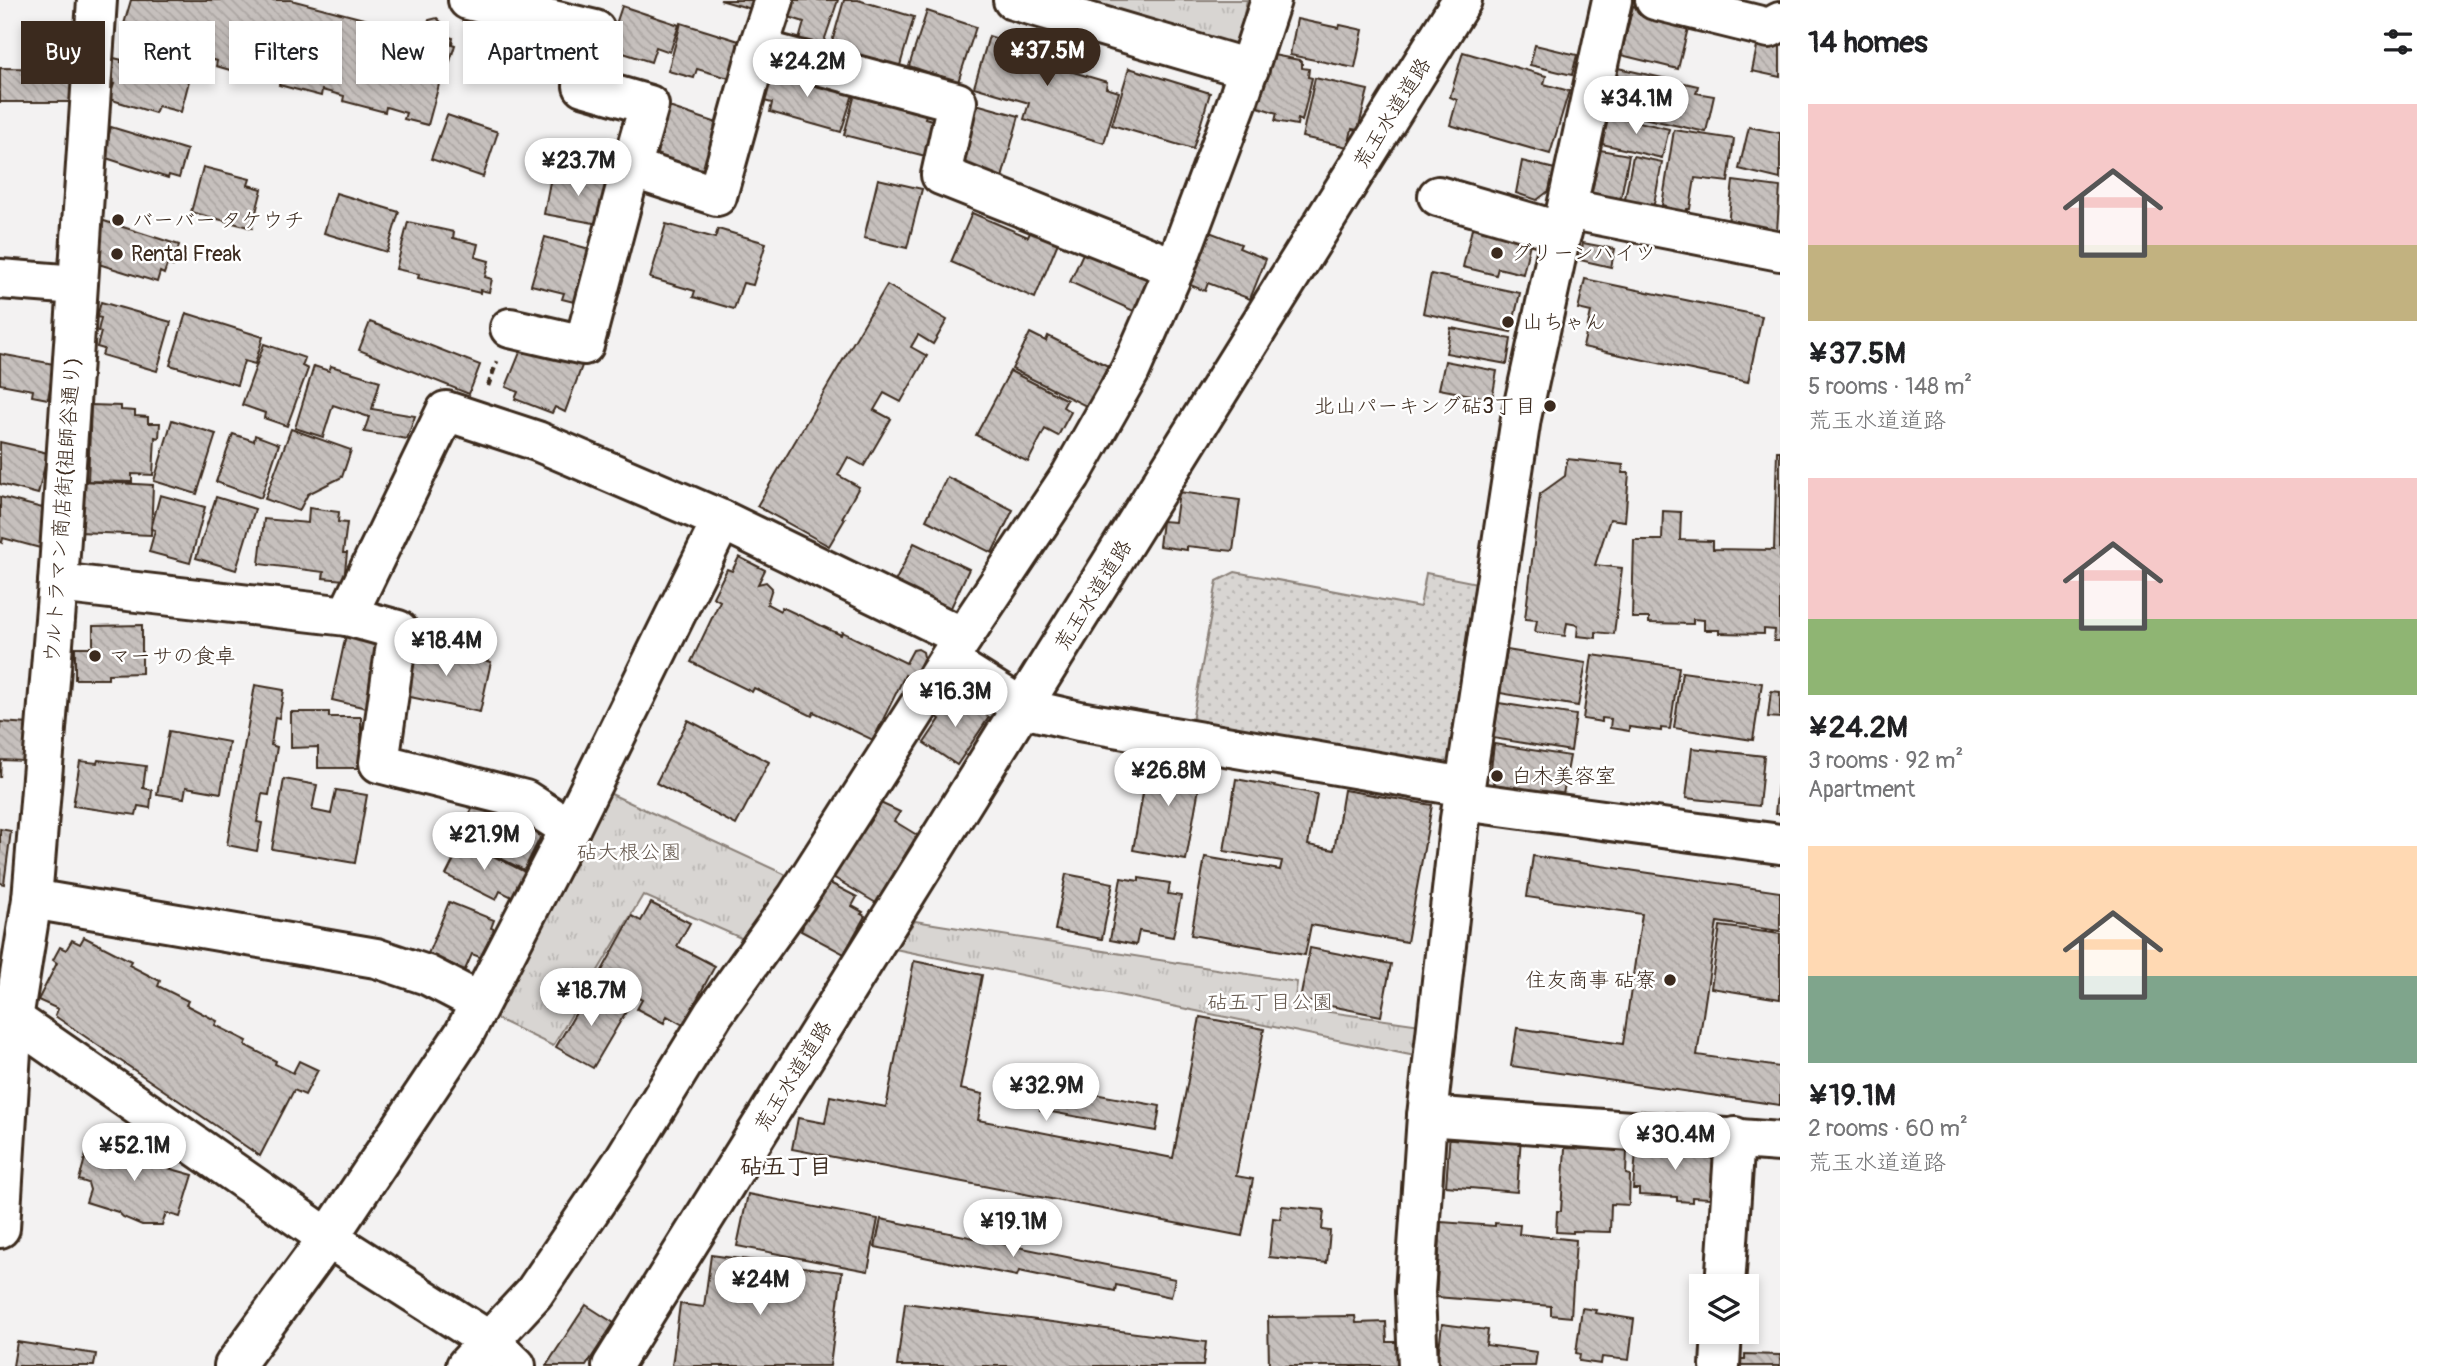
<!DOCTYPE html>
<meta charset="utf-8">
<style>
:root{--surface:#fff;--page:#f2f2f2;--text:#202124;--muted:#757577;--accent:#3b2a1e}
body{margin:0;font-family:Pangolin,"Klee One",sans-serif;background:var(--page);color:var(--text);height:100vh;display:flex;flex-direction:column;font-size:26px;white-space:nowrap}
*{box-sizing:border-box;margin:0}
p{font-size:23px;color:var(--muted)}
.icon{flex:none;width:38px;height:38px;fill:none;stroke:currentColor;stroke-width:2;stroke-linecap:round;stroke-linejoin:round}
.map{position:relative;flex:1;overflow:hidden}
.drawer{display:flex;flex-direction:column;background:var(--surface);width:665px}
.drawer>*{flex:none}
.top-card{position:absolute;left:21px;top:21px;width:665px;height:63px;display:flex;gap:14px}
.controls{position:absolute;left:1689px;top:1274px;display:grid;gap:14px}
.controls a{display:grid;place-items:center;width:70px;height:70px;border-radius:0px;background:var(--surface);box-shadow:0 4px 10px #0003;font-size:35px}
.price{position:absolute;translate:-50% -60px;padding:0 16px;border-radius:24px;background:#fff;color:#222;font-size:23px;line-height:46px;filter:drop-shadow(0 2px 4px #0008)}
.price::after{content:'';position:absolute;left:50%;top:42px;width:21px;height:16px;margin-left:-10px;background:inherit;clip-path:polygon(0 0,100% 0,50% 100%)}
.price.active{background:var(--accent);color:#fff}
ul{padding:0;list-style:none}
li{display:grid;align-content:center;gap:14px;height:371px;padding:0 28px}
li span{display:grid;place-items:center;height:217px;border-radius:0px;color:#555}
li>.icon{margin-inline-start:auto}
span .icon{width:126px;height:126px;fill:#fffc;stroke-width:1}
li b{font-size:30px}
h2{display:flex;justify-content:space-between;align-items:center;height:84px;padding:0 28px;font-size:30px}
.pill{padding:0 24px;border-radius:0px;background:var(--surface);box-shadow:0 4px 10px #0003;font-size:24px;line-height:63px}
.pill.active{background:var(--accent);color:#fff}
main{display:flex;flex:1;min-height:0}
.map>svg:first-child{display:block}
.park{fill:url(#park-tufts);stroke:#8a8078;stroke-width:2}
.garden{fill:url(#garden-dots);stroke:#8a8078;stroke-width:2}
.building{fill:url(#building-back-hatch);stroke:#3b2a1e;stroke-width:2}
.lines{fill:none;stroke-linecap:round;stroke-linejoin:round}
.minor-casing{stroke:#3b2a1e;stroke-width:44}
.major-casing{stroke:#3b2a1e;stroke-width:44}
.path{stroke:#3b2a1e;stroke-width:4.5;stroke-dasharray:7 5;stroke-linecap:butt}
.minor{stroke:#fff;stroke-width:38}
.major{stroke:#fff;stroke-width:38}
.poi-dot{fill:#3b2a1e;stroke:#fff;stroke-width:2.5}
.labels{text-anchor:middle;stroke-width:5;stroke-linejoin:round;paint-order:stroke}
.street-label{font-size:21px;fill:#3b2a1e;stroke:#fff}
.poi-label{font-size:21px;fill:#3b2a1e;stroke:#fff;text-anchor:start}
.park-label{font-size:21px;fill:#62554b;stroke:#fff}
.neighbourhood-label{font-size:23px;font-weight:bold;fill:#3b2a1e;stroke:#fff}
</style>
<main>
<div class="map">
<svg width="1780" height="1366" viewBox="0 0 1780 1366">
<defs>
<pattern id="park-tufts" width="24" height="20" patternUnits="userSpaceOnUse" patternTransform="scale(1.75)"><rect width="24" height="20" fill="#d8d5d2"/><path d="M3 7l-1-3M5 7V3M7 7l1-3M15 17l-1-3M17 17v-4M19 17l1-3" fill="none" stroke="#bab7b4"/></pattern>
<pattern id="garden-dots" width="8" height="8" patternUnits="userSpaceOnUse" patternTransform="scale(1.75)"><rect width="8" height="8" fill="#d8d5d2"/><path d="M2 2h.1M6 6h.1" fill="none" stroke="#bab7b4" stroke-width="1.8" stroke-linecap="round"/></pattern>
<pattern id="building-back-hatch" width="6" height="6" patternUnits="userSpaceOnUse" patternTransform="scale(1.75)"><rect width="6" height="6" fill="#c6c0bd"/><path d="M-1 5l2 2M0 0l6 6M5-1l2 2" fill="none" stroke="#aba5a2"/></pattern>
</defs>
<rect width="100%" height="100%" fill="#f3f2f2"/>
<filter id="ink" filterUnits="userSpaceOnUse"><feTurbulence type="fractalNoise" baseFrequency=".0143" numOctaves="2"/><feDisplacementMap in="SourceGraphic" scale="14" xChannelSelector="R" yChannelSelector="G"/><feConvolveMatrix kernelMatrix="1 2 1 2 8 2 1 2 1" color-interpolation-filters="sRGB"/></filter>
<g filter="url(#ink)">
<g class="park">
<polygon points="1071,0 1247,0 1235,56"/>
<polygon points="609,793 795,879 750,942 643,895 553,1046 493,1017"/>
<polygon points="915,921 1297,982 1294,1007 1421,1025 1415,1056 895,949"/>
</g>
<polygon class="garden" points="1235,572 1420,607 1426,573 1482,584 1457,769 1191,727 1217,581"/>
<g class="building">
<polygon points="131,0 291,0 425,35 429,20 437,18 443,24 440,35 453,38 452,44 455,45 448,68 444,66 428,125 404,119 406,113 386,107 385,112 343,101 344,96 322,90 321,96 279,85 281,78 259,72 258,78 216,66 217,61 194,55 192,63 169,57 170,55 132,44 137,27 124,24"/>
<polygon points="720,0 758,0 755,10"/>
<polygon points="788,0 838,0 822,47 799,40 804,22 783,15"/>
<polygon points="844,0 858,0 914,17 899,69 830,49"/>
<polygon points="622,6 679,25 670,52 656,47 651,62 608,48"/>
<polygon points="1633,6 1690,20 1678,69 1621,55"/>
<polygon points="927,11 976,27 958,82 909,66"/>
<polygon points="1297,19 1339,28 1340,25 1363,30 1355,68 1290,55"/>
<polygon points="681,23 739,41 729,78 697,69 694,78 668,71"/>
<polygon points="518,27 584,42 575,81 509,66"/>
<polygon points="1003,32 1052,46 1046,64 1107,82 1106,88 1119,92 1104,143 1024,119 1029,103 974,87 989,36 1001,40"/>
<polygon points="1759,37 1780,41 1780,77 1752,71"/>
<polygon points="1535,45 1577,55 1572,75 1530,65"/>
<polygon points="1463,52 1546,76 1544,84 1569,91 1550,154 1450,125 1457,100 1450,97"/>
<polygon points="1268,54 1299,60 1302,63 1302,68 1309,69 1308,77 1312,78 1302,121 1298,119 1297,125 1275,121 1277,113 1255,106"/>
<polygon points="110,57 122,60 121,62 189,81 181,112 158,106 155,113 109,99 114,84 107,82"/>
<polygon points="770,65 854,91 841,132 770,112 772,103 760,100"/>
<polygon points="0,68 72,69 72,102 0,102"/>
<polygon points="1129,68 1210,93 1193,149 1112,125"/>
<polygon points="1618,68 1698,86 1696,93 1714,96 1706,132 1634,116 1635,112 1610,107"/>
<polygon points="1315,78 1368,90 1358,130 1352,129 1348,147 1302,137"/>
<polygon points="855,94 927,112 925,118 942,123 933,158 844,135"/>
<polygon points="660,104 723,125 708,172 645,152"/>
<polygon points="976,104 1019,116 1002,178 957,165"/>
<polygon points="447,115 498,132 483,177 431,159"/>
<polygon points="1609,115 1669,129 1662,158 1602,144"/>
<polygon points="111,127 187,150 179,178 169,175 168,178 103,157"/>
<polygon points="1749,127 1780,133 1780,179 1739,169"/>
<polygon points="1674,130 1734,139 1728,182 1695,178 1690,209 1687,209 1686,215 1664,211 1665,206 1662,205"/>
<polygon points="1600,150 1629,155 1620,203 1591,197"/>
<polygon points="1633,156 1662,162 1653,209 1624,204"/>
<polygon points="1522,161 1555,169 1550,190 1537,200 1516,193"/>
<polygon points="203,167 250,179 248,185 262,189 252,228 191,212"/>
<polygon points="552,171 613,182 605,225 544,214"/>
<polygon points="878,179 922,189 907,248 864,238"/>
<polygon points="1733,181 1780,187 1777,231 1728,224"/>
<polygon points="336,193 399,212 387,252 324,233"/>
<polygon points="972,213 1028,237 1035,222 1062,233 1035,298 951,262"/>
<polygon points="101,220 179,245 173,266 167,265 164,274 160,272 157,282 92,262"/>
<polygon points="1474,220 1531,239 1523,274 1498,268 1496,275 1463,267"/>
<polygon points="408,222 454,232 453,238 478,244 475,257 489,261 485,277 492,279 489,292 480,290 480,293 418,278 419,274 396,269"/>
<polygon points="666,224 715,238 718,229 766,243 753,285 743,283 734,309 693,297 695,291 650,278"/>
<polygon points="1204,230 1241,244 1239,248 1266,259 1250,299 1208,283 1205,291 1183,282"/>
<polygon points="545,237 601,252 590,306 562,299 564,293 531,285"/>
<polygon points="1089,240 1156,273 1138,313 1070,282"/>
<polygon points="1583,243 1615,249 1611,267 1580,260"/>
<polygon points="1431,274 1520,293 1511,332 1423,313"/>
<polygon points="1585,279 1762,316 1748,382 1583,347 1591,312 1578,309"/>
<polygon points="887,285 947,320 933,344 918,335 911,347 927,356 901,402 884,393 874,410 891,419 864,466 848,457 838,475 859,487 842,518 845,519 829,546 757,506"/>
<polygon points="101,302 171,322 157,371 102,355 104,349 97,347 101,332 98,331 101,318 97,317"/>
<polygon points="186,313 263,337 255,364 244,361 237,385 170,365"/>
<polygon points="370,322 480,365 469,394 359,350"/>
<polygon points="1451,328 1511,339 1507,364 1446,353"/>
<polygon points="1030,333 1046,341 1048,336 1108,366 1088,407 1012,369"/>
<polygon points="525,340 583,363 565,412 555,407 552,413 515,399 518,392 506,387"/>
<polygon points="264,344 305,358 302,366 308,369 287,426 264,418 265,413 242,405"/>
<polygon points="0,354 54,364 48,399 32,396 33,390 0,384"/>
<polygon points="1445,361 1497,371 1492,399 1439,389"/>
<polygon points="314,366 329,371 331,366 380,381 372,409 415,416 407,439 364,432 369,417 333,405 323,437 295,428"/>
<polygon points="1010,371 1067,400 1063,407 1071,412 1058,436 1045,429 1028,462 976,435"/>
<polygon points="91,405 121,406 121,410 135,411 135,416 148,417 148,423 160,423 159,438 155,437 153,475 132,474 132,482 88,481"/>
<polygon points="172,420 216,434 197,494 154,481"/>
<polygon points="291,429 351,450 342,477 308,494 299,511 265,499"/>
<polygon points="233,434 254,441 255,435 279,444 261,498 216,482"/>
<polygon points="0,442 48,453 38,494 0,484"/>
<polygon points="1777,451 1780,451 1780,641 1774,641 1775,630 1764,629 1764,634 1719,633 1719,630 1704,630 1704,620 1693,619 1693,624 1649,623 1649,618 1632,618 1634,540 1662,540 1663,511 1681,512 1680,540 1713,541 1713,549 1774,550"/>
<polygon points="1567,459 1623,465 1622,473 1629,473 1625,521 1610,519 1595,565 1622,568 1614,634 1596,632 1596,638 1577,636 1578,625 1567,623 1565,636 1535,632 1537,620 1525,619 1540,494 1565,476"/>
<polygon points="947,477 1013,510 992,553 926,520"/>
<polygon points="81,481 153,485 151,535 78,532"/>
<polygon points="1179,492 1240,500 1233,551 1187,546 1187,550 1159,546 1162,521 1175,522"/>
<polygon points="160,495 205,507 190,563 149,552 155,530 151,529"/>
<polygon points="0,497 46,509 42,522 46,523 40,548 3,538 2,543 0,542"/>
<polygon points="216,497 255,509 236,570 196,558"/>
<polygon points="309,508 339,512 338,522 347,523 343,553 347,553 344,580 323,578 324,572 259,564 264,519 308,523"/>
<polygon points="914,543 969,569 949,612 893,586"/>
<polygon points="739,557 765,570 758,584 766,582 772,588 767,604 780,611 782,607 841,635 842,632 906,663 913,650 918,649 923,652 924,657 913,679 905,675 873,740 814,712 812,716 754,688 752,692 691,662 720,601 713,597 727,569 732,571"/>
<polygon points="142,625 142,673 108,674 108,679 75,679 75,647 93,647 93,626"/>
<polygon points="347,630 379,637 371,709 332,700"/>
<polygon points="412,645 491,662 480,712 401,695"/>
<polygon points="1507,650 1586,663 1578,706 1500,693"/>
<polygon points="1592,655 1679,667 1670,729 1661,728 1661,731 1629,727 1629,731 1610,728 1611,719 1602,718 1602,722 1583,719"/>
<polygon points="1682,672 1762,683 1753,740 1674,728"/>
<polygon points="255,685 284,690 279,718 275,717 271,745 277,747 269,795 262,794 257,822 262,823 257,851 227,845"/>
<polygon points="1771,691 1780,692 1780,718 1768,717"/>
<polygon points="956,695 989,717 957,765 924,743 940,719 929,712 936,701 947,709"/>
<polygon points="1499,703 1576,715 1571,751 1493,738"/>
<polygon points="291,712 329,712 329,717 361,717 361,768 318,768 318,747 291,748"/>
<polygon points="688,720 769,762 736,825 656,783"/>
<polygon points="0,722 29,724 25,761 1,760 0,778"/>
<polygon points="169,731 229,742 221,793 186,787 184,798 157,794"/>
<polygon points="1494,744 1570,756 1562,800 1501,791 1490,777"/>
<polygon points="1692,748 1764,756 1759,806 1686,798"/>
<polygon points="1190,757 1204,760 1186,860 1133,850 1148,765 1151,765 1153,758 1188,765"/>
<polygon points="98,760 146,766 143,788 152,790 150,808 138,806 136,815 73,806 80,761 97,763"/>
<polygon points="284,779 317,785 312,810 331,814 336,790 367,795 355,863 272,849"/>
<polygon points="1236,779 1317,794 1308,845 1334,850 1344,790 1432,805 1407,942 1311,925 1305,955 1191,935 1205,857 1280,870 1282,861 1224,851"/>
<polygon points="1778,784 1780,784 1780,814 1775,814"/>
<polygon points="478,797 536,828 540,838 524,870 458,837"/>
<polygon points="876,801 900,812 894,821 917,835 876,903 831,876"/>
<polygon points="0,829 11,831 4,884 0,883"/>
<polygon points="463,841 525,872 512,897 500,891 496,900 446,875"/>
<polygon points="1533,856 1780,892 1780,931 1717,922 1697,1055 1780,1067 1780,1105 1511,1066 1517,1028 1623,1044 1642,914 1527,897"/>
<polygon points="1066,874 1113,883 1102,939 1055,930"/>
<polygon points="1121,878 1139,881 1139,878 1170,883 1168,894 1181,896 1173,937 1139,931 1136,945 1110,940"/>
<polygon points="830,883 857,897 852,906 863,912 861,914 865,916 844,954 801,931 803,926 798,923 819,884 827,889"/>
<polygon points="449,902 494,920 491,928 494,929 482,958 472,954 465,970 428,954"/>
<polygon points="651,903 690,923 677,946 715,966 683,1025 667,1016 664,1023 637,1009 642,1000 599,976 632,916 641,921"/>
<polygon points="1720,926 1780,934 1780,999 1711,988"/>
<polygon points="84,937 131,961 129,965 160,981 158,986 188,1001 186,1005 217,1021 215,1025 247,1041 245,1045 276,1061 275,1064 293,1073 299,1061 318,1070 305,1095 294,1090 260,1156 55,1016 58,1009 38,1000 57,963 53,960 60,947 66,950 72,940 80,944"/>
<polygon points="1310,948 1391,964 1381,1016 1300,1000"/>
<polygon points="914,961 982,975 960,1089 983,1094 978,1120 1173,1158 1200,1017 1264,1029 1236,1176 1253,1179 1242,1236 792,1149 798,1118 825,1123 830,1096 886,1107"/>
<polygon points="591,987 610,998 608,1001 627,1010 593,1068 556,1047"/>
<polygon points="1045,1085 1160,1106 1156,1131 1040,1110"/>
<polygon points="1450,1132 1521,1137 1517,1192 1446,1186"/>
<polygon points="105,1134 129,1141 127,1147 171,1160 168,1168 193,1175 180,1217 166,1213 162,1225 142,1225 123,1217 118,1212 86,1202 90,1190 88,1183 79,1180 87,1151 99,1155"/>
<polygon points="1642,1145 1713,1149 1712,1159 1716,1159 1714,1190 1711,1189 1710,1198 1692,1197 1692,1202 1677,1201 1677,1197 1639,1195 1639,1189 1633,1189 1636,1151 1642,1151"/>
<polygon points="1565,1148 1627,1151 1626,1174 1630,1175 1629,1205 1611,1204 1610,1232 1573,1231 1573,1233 1556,1232 1557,1211 1561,1211"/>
<polygon points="748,1194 878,1219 868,1271 737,1246"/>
<polygon points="1282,1206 1324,1210 1322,1230 1330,1231 1327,1263 1269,1257 1273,1218 1280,1219"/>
<polygon points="881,1219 1175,1279 1171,1297 1116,1285 1115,1291 1019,1271 1017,1276 875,1247"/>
<polygon points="1441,1222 1495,1226 1495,1223 1520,1225 1519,1234 1576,1240 1571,1317 1551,1315 1551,1306 1436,1297"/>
<polygon points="711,1255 842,1272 830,1366 672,1366 680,1304 704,1307"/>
<polygon points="905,1303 1206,1342 1203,1366 897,1366"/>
<polygon points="586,1305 614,1323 586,1366 546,1366"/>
<polygon points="1582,1308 1596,1310 1595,1313 1634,1319 1629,1360 1602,1357 1601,1364 1579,1361 1580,1354 1576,1353"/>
<polygon points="1355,1316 1356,1323 1386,1322 1387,1342 1397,1342 1398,1366 1269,1366 1268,1317"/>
<polygon points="1442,1324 1488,1330 1486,1345 1537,1352 1535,1366 1437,1366"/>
<polygon points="17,1342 96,1354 94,1366 13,1366"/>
<polygon points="1745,1354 1780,1355 1780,1366 1739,1366 1739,1359 1745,1359"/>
</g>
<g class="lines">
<g class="minor-casing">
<g id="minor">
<polyline points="468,0 595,30 583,86 649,105 631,168"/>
<polyline points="1013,0 1249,69"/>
<polyline points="1655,0 1769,28 1780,22"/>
<polyline points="758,49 957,102 941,175 1175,268"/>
<polyline points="1438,196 1562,232"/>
<polyline points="1568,209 1780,251"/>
<polyline points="0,279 77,285"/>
<polyline points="510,328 584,345 631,168 717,196 758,49 774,0"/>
<polyline points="58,583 347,616 446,411 537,441 722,520 963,637"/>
<polyline points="347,616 398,630 379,763 525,800 570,829"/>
<polyline points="948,661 1023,708 1079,721 1465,787"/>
<polyline points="1463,801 1780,844"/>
<polyline points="32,899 376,958 427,975 479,1002"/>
<polyline points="0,1004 13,1019 328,1238 491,1342 516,1366"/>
<polyline points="1427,1116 1780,1142"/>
<polyline points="0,1228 13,1019 32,899 58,583 97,0"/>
<polyline points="1725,1286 1735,1137"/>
<polyline points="234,1366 328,1238 464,1034 570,829 722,520"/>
<polyline points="466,1366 534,1293 622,1163 714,1013 797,897 963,637 1071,475 1130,371 1175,268 1238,100 1271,0"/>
<polyline points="1418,1366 1415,1292 1427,1116 1460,819 1521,418 1612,0"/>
<polyline points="1720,1366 1722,1332"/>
</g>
</g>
<g class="major-casing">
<polyline id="major" points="612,1366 1462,0"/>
</g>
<polyline class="path" points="488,386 497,361"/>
<use href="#minor" class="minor"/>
<use href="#major" class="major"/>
</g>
</g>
<g class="poi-dot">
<circle cx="118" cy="220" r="7"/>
<circle cx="1497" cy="253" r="7"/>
<circle cx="117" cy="254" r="7"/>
<circle cx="1508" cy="322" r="7"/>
<circle cx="1550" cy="406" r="7"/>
<circle cx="95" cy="656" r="7"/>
<circle cx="1497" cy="776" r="7"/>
<circle cx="1670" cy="980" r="7"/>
</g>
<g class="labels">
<g class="street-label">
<text transform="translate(1392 113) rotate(-58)" y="7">荒玉水道道路</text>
<text transform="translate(62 510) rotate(-86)" y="7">ウルトラマン商店街(祖師谷通り)</text>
<text transform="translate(1093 595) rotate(-58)" y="7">荒玉水道道路</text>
<text transform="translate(793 1076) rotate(-58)" y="7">荒玉水道道路</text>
</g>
<g class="poi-label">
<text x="132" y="227">バーバー タケウチ</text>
<text x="1511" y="260">グリーンハイツ</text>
<text x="131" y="261">Rental Freak</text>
<text x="1522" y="329">山ちゃん</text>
<text x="1536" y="413" text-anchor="end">北山パーキング砧3丁目</text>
<text x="109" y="663">マーサの食卓</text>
<text x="1511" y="783">白木美容室</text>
<text x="1656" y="987" text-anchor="end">住友商事 砧寮</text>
</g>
<g class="park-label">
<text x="629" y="859">砧大根公園</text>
<text x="1270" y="1009">砧五丁目公園</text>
</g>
<g class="neighbourhood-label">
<text x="786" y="1174">砧五丁目</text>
</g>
</g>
</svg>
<div class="controls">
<a><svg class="icon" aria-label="layers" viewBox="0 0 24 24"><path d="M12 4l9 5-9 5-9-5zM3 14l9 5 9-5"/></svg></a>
</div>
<b class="price active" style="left:1047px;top:88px">¥37.5M</b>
<b class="price" style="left:807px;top:99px">¥24.2M</b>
<b class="price" style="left:1636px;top:136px">¥34.1M</b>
<b class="price" style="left:578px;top:198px">¥23.7M</b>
<b class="price" style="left:446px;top:678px">¥18.4M</b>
<b class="price" style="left:955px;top:729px">¥16.3M</b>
<b class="price" style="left:1168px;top:808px">¥26.8M</b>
<b class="price" style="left:484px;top:872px">¥21.9M</b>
<b class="price" style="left:591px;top:1028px">¥18.7M</b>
<b class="price" style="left:1046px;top:1123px">¥32.9M</b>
<b class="price" style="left:1675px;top:1172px">¥30.4M</b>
<b class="price" style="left:134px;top:1183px">¥52.1M</b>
<b class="price" style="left:1013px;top:1259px">¥19.1M</b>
<b class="price" style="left:760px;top:1317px">¥24M</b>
<div class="top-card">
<a class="pill active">Buy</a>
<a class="pill">Rent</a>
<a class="pill">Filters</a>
<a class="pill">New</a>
<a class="pill">Apartment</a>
</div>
</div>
<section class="drawer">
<h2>14 homes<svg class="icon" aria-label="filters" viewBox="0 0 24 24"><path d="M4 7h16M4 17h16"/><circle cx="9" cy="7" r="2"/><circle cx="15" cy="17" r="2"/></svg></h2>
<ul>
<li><span style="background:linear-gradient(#f6c9c9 65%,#c2b280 0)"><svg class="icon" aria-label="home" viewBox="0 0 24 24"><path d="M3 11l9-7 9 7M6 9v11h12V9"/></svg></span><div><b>¥37.5M</b><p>5 rooms · 148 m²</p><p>荒玉水道道路</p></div></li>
<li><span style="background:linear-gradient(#f6c9c9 65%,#8fb573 0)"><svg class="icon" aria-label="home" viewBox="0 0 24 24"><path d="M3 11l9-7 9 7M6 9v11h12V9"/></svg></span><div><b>¥24.2M</b><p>3 rooms · 92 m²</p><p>Apartment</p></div></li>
<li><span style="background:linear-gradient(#ffd9b3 60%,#7fa58c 0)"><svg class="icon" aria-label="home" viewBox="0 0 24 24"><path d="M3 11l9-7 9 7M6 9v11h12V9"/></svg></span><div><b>¥19.1M</b><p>2 rooms · 60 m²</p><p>荒玉水道道路</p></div></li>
</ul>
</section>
</main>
